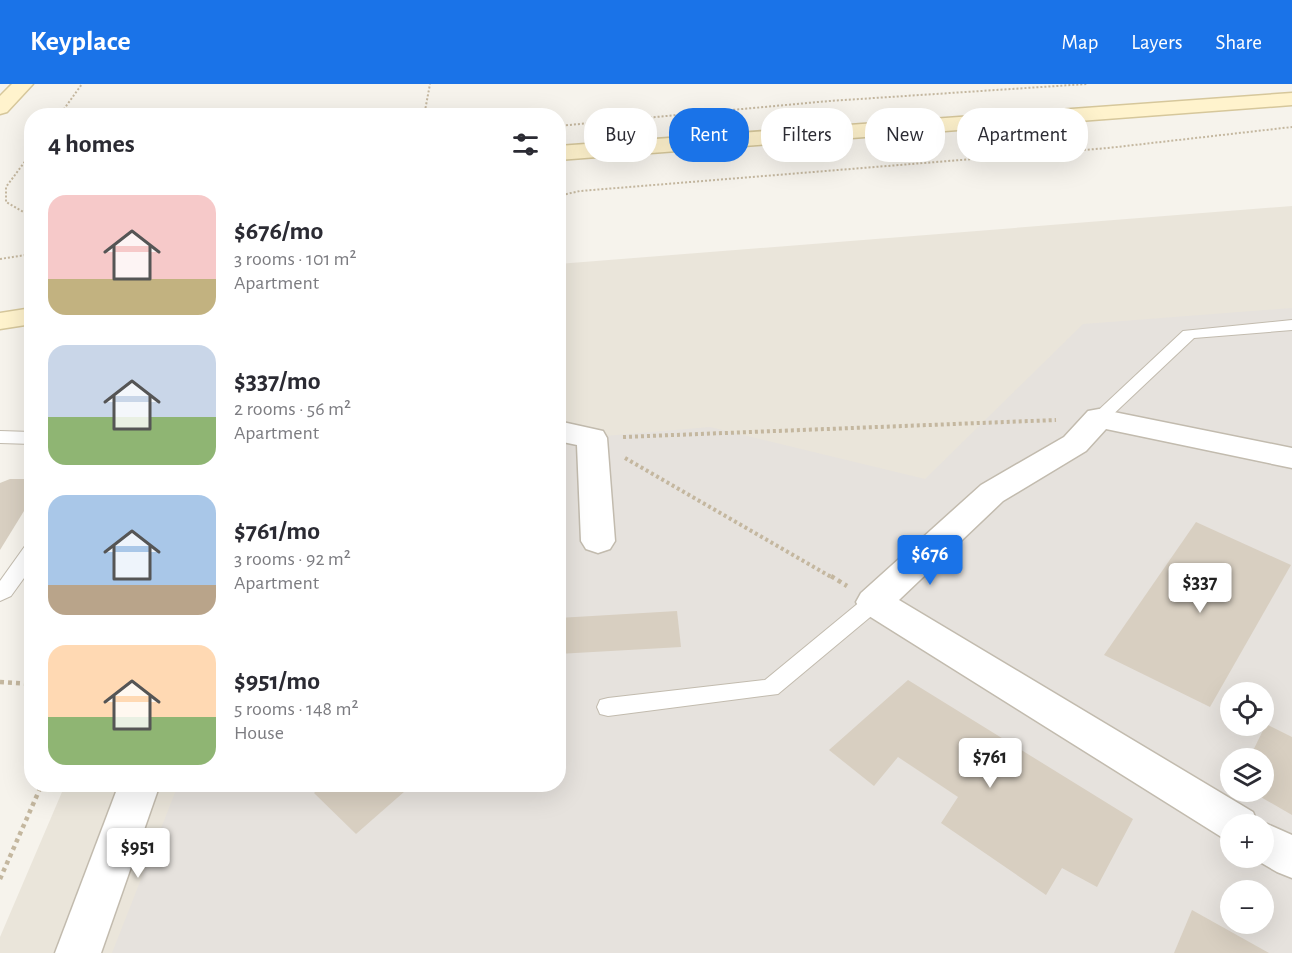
<!DOCTYPE html>
<meta charset="utf-8">
<style>
:root{--surface:#fff;--page:#f7f7f7;--text:#2b2b33;--muted:#7c7c81;--accent:#1a73e8}
body{margin:0;font-family:"Alegreya Sans",sans-serif;background:var(--page);color:var(--text);height:100vh;display:flex;flex-direction:column;font-size:22px;white-space:nowrap}
*{box-sizing:border-box;margin:0}
p{font-size:20px;color:var(--muted)}
.icon{flex:none;width:33px;height:33px;fill:none;stroke:currentColor;stroke-width:2;stroke-linecap:round;stroke-linejoin:round}
.map{position:relative;flex:1;overflow:hidden}
.side{position:absolute;left:24px;top:24px;width:542px;height:684px;display:flex;flex-direction:column;background:var(--surface);border-radius:24px;box-shadow:0 6px 24px #0002}
.side>*{flex:none}
.guide{position:absolute;left:584px;top:24px;width:570px;height:54px;display:flex;gap:12px}
.buttons{position:absolute;left:1220px;top:598px;display:grid;gap:12px}
.buttons a{display:grid;place-items:center;width:54px;height:54px;border-radius:50%;background:var(--surface);box-shadow:0 6px 24px #0002;font-size:30px}
.price{position:absolute;translate:-50% -51px;padding:0 14px;border-radius:6px;background:#fff;color:#222;font-size:20px;line-height:39px;filter:drop-shadow(0 2px 3px #0008)}
.price::after{content:'';position:absolute;left:50%;top:36px;width:18px;height:14px;margin-left:-9px;background:inherit;clip-path:polygon(0 0,100% 0,50% 100%)}
.price.active{background:var(--accent);color:#fff}
ul{padding:0;list-style:none}
li{display:flex;align-items:center;gap:18px;height:150px;padding:0 24px}
li span{display:grid;place-items:center;flex:none;width:168px;height:120px;border-radius:18px;color:#555}
li>.icon{margin-inline-start:auto}
span .icon{width:72px;height:72px;fill:#fffc;stroke-width:1}
li b{font-size:26px}
h2{display:flex;justify-content:space-between;align-items:center;height:72px;padding:0 24px;font-size:26px}
.tag{padding:0 21px;border-radius:24px;background:var(--surface);box-shadow:0 6px 24px #0002;font-size:21px;line-height:54px}
.tag.active{background:var(--accent);color:#fff}
header{display:flex;align-items:center;gap:36px;box-sizing:border-box;height:84px;padding:0 30px;background:var(--accent);color:#fff}
header strong{font-size:28px}
nav{display:flex;gap:33px;margin-inline-start:auto;font-size:21px}
.map>svg:first-child{display:block}
.residential{fill:#eae5da;fill-rule:evenodd}
.industrial{fill:#e6e2dd;fill-rule:evenodd}
.building{fill:#d8cfc1}
.lines{fill:none;stroke-linecap:round;stroke-linejoin:round}
.service-casing{stroke:#c2bbae;stroke-width:2}
.minor-casing{stroke:#c2bbae;stroke-width:3}
.secondary-casing{stroke:#d6c79b;stroke-width:3}
.path-far2{stroke:#c4b79f;stroke-width:2;stroke-dasharray:2 2;stroke-linecap:butt}
.path-far1{stroke:#c4b79f;stroke-width:4;stroke-dasharray:3 3;stroke-linecap:butt}
.path{stroke:#c4b79f;stroke-width:4.5;stroke-dasharray:4 4;stroke-linecap:butt}
.service{fill:#fff;fill-rule:evenodd}
.minor{fill:#fff;fill-rule:evenodd}
.secondary{fill:#fff3cd;fill-rule:evenodd}
</style>
<header>
<strong>Keyplace</strong>
<nav><a>Map</a><a>Layers</a><a>Share</a></nav>
</header>
<div class="map">
<svg width="1292" height="869" viewBox="0 0 1292 869">
<rect width="100%" height="100%" fill="#f6f3ec"/>
<path class="residential" d="M1292 122V869H0V853L65 701 558 700V180ZM1230 609H1263V642H1230ZM1230 675H1263V708H1230ZM1230 741H1263V774H1230ZM1230 807H1263V840H1230Z"/>
<path class="industrial" d="M1292 224V869H112L178 701 558 700V356L710 343 925 395 1083 240ZM1230 609H1263V642H1230ZM1230 675H1263V708H1230ZM1230 741H1263V774H1230ZM1230 807H1263V840H1230Z"/>
<g class="building">
<polygon points="10,395 32,395 32,414 0,466 0,399"/>
<polygon points="1196,438 1291,481 1210,623 1104,571"/>
<polygon points="677,527 681,563 558,570 558,534"/>
<polygon points="908,596 1133,735 1097,803 1062,784 1046,811 941,739 958,713 898,673 874,702 829,666"/>
<polygon points="1266,640 1292,653 1292,731 1252,708 1263,708 1263,675 1249,675"/>
<polygon points="324,700 413,700 356,750 314,709"/>
<polygon points="1192,826 1269,869 1174,869"/>
</g>
<g class="lines">
<g class="service-casing">
<g id="service">
<polygon points="1292,236 1292,246 1194,254 1105,338 1093,338 1090,334 1183,247"/>
<polygon points="0,347 32,348 32,360 0,359"/>
<polygon points="32,460 32,483 11,512 0,517 0,497 25,462"/>
<polygon points="874,510 881,512 885,518 881,524 778,610 608,632 600,630 597,623 600,616 608,614 765,596 867,512"/>
</g>
</g>
<g class="minor-casing">
<g id="minor">
<polygon points="1099,325 1292,364 1292,384 1106,345 1086,367 1003,417 899,516 1253,728 1258,739 1263,738 1292,751 1292,794 1277,788 1253,774 1263,774 1263,741 1230,741 1230,757 1223,754 861,527 856,518 861,509 981,401 1064,353 1088,327"/>
<polygon points="558,337 603,347 607,354 615,457 610,465 598,469 586,465 581,457 577,361 558,357"/>
<polygon points="119,700 160,700 101,869 55,869"/>
</g>
</g>
<g class="secondary-casing">
<g id="secondary">
<polygon points="12,0 33,0 7,28 0,30 0,12"/>
<polygon points="1292,9 1292,21 558,76 558,62"/>
<polygon points="32,224 32,240 0,245 0,229"/>
</g>
</g>
<g class="path-far2">
<polyline points="59,32 82,0"/>
<polyline points="424,32 430,0"/>
<polyline points="558,42 829,17 1087,0"/>
<polyline points="32,68 6,103 6,118 32,133"/>
<polyline points="558,112 580,107 1108,64 1292,43"/>
<polyline points="0,175 32,170"/>
</g>
<g class="path-far1">
<polyline points="623,353 1056,336"/>
<polyline points="625,374 833,494"/>
</g>
<g class="path">
<polyline points="831,492 847,502"/>
<polyline points="0,598 32,600"/>
<polyline points="0,795 42,700"/>
</g>
<use href="#service" class="service"/>
<use href="#minor" class="minor"/>
<use href="#secondary" class="secondary"/>
</g>
</svg>
<div class="buttons">
<a><svg class="icon" aria-label="locate" viewBox="0 0 24 24"><circle cx="12" cy="12" r="6"/><path d="M12 2v4M12 18v4M2 12h4M18 12h4"/></svg></a>
<a><svg class="icon" aria-label="layers" viewBox="0 0 24 24"><path d="M12 4l9 5-9 5-9-5zM3 14l9 5 9-5"/></svg></a>
<a>+</a>
<a>−</a>
</div>
<b class="price active" style="left:930px;top:502px">$676</b>
<b class="price" style="left:1200px;top:530px">$337</b>
<b class="price" style="left:990px;top:705px">$761</b>
<b class="price" style="left:138px;top:795px">$951</b>
<div class="guide">
<a class="tag">Buy</a>
<a class="tag active">Rent</a>
<a class="tag">Filters</a>
<a class="tag">New</a>
<a class="tag">Apartment</a>
</div>
<section class="side">
<h2>4 homes<svg class="icon" aria-label="filters" viewBox="0 0 24 24"><path d="M4 7h16M4 17h16"/><circle cx="9" cy="7" r="2"/><circle cx="15" cy="17" r="2"/></svg></h2>
<ul>
<li><span style="background:linear-gradient(#f6c9c9 70%,#c2b280 0)"><svg class="icon" aria-label="home" viewBox="0 0 24 24"><path d="M3 11l9-7 9 7M6 9v11h12V9"/></svg></span><div><b>$676/mo</b><p>3 rooms · 101 m²</p><p>Apartment</p></div></li>
<li><span style="background:linear-gradient(#c9d6e8 60%,#8fb573 0)"><svg class="icon" aria-label="home" viewBox="0 0 24 24"><path d="M3 11l9-7 9 7M6 9v11h12V9"/></svg></span><div><b>$337/mo</b><p>2 rooms · 56 m²</p><p>Apartment</p></div></li>
<li><span style="background:linear-gradient(#a9c7e8 75%,#b9a48a 0)"><svg class="icon" aria-label="home" viewBox="0 0 24 24"><path d="M3 11l9-7 9 7M6 9v11h12V9"/></svg></span><div><b>$761/mo</b><p>3 rooms · 92 m²</p><p>Apartment</p></div></li>
<li><span style="background:linear-gradient(#ffd9b3 60%,#8fb573 0)"><svg class="icon" aria-label="home" viewBox="0 0 24 24"><path d="M3 11l9-7 9 7M6 9v11h12V9"/></svg></span><div><b>$951/mo</b><p>5 rooms · 148 m²</p><p>House</p></div></li>
</ul>
</section>
</div>
